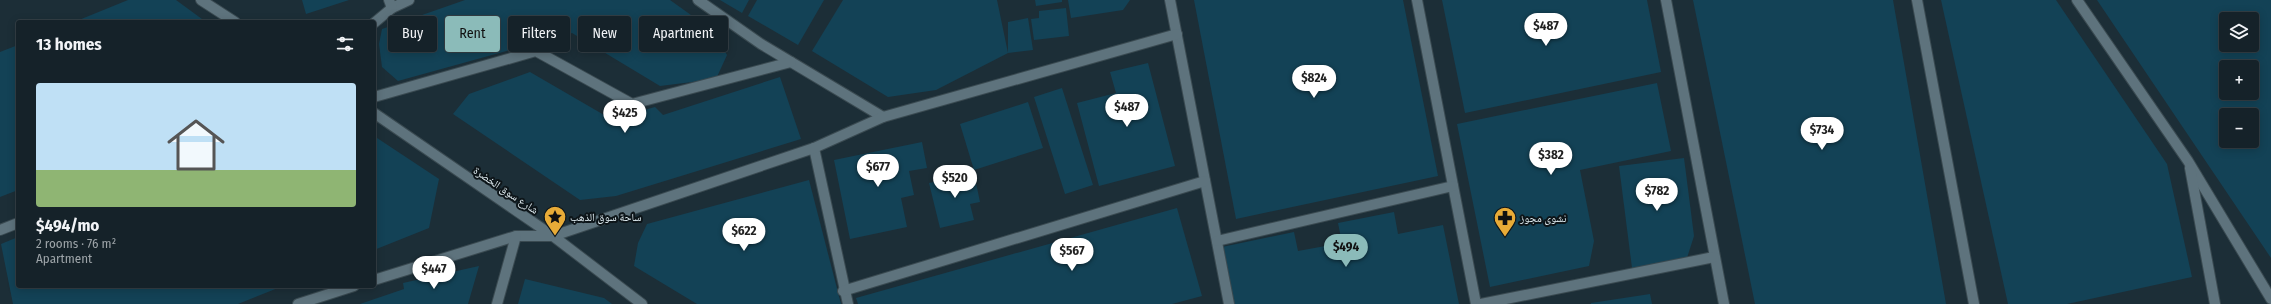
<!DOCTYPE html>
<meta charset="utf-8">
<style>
:root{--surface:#152229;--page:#222f35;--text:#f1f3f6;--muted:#9da4a8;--line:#343f46;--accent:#8bbbb9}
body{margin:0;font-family:"Fira Sans Condensed","Noto Naskh Arabic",sans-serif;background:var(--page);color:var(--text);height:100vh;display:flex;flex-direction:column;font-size:15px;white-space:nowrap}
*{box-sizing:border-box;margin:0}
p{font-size:13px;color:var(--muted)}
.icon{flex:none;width:22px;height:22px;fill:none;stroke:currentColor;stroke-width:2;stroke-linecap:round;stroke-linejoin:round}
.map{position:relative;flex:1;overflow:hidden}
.panel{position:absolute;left:16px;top:20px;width:360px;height:268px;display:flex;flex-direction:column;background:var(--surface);border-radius:4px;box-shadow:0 2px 10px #0003,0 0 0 1px var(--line)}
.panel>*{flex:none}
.hud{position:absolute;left:388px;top:16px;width:380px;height:36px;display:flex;gap:8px}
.tools{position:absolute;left:2219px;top:12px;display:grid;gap:8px}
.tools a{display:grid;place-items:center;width:40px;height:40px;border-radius:4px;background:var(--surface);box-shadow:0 2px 10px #0003,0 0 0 1px var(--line);font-size:20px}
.price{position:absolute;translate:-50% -34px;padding:0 9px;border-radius:14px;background:#fff;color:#222;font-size:13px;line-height:26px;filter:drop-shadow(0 1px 2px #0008)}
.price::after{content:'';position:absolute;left:50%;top:24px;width:12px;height:9px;margin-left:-6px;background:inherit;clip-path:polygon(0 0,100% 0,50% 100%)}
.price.selected{background:var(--accent);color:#111}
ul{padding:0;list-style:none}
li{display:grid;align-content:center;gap:8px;height:212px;padding:0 20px}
li span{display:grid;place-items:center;height:124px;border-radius:4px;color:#555}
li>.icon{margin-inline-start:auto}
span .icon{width:72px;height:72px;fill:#fffc;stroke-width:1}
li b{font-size:17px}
h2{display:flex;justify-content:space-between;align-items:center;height:48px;padding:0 20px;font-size:17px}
.chip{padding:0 14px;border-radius:4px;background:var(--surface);box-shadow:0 2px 10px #0003,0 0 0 1px var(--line);font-size:14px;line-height:36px}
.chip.selected{background:var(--accent);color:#111}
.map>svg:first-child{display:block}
.building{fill:#134256;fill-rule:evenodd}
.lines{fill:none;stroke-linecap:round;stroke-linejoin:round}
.minor-casing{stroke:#3a4a51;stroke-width:12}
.tertiary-casing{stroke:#3a4a51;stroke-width:12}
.minor{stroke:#5e737d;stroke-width:10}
.tertiary{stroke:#5e737d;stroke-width:10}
.labels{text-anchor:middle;stroke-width:4;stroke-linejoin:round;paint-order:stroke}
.street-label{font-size:11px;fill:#e1edf2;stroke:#0d1519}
.poi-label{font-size:11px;fill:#e1edf2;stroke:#0d1519;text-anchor:start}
</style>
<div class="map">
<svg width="2271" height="304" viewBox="0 0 2271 304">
<rect width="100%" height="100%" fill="#1c2e37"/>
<g class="building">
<polygon points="128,0 176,0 206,22 74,22"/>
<polygon points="302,0 349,0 306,14"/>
<polygon points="465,0 670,0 712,30 727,55 716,79 660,86 572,33 398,81 382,67 379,44 382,29"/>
<polygon points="720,0 749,0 742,13"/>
<polygon points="757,0 824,0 798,45 748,16"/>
<polygon points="843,0 997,0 1008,53 936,90 888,97 812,51"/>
<polygon points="1035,0 1062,0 1062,2 1036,6"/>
<polygon points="1068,0 1130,0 1123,10 1071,18"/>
<polygon points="1194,0 1403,0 1438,176 1236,219"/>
<polygon points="1442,0 1647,0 1661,72 1465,113"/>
<polygon points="1693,0 1893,0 1946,304 1755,304"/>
<polygon points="1941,0 2056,0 2167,164 2192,277 2067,304 2008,304"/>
<path d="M2097 0H2271V258ZM2226 19H2252V45H2226ZM2226 67H2252V93H2226ZM2226 115H2252V141H2226Z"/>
<polygon points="1066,8 1069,36 1034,40 1031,19 1039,18 1039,11"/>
<polygon points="1028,18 1033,50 1008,53 1008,22"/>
<polygon points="18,45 18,190 0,197 0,52"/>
<polygon points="1148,63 1175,166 1099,186 1077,103 1116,93 1110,72"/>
<polygon points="530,72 611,119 655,107 663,115 780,77 801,139 616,196 580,200 453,114 469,94"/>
<polygon points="1657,83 1671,151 1580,170 1594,241 1589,266 1490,287 1457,124"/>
<polygon points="1062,88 1093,185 1065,194 1034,97"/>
<polygon points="1028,102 1043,148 974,170 960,124"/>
<polygon points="374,136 439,179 429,228 374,250"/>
<polygon points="922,142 927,168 909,171 914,195 901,198 907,227 850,239 834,160"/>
<polygon points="1684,158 1694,236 1686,261 1632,268 1619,166"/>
<polygon points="974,173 980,202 970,204 974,220 940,228 929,183"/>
<polygon points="809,180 841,304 697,304 634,266 638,243 647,224"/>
<polygon points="1177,208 1202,296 1172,304 858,304 856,298"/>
<polygon points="1394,212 1398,234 1443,225 1459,304 1234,304 1222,247 1294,232 1298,251 1342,243 1338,223"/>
<polygon points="18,237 18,286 283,286 238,304 13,304 1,244"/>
<polygon points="479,266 468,304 360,304 404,289 403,283"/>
<polygon points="525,279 604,298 612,304 518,304"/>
<polygon points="1650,294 1652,304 1591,304 1591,303"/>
</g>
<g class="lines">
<g class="minor-casing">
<g id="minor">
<polyline points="201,0 235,22"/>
<polyline points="698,0 761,44 883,117"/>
<polyline points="1170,0 1229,304"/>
<polyline points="1417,0 1476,304"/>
<polyline points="1666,0 1724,304"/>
<polyline points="1917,0 1974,304"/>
<polyline points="2077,0 2188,161 2271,299"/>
<polyline points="392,8 409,0"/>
<polyline points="374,23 392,8 389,0"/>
<polyline points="374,97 536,51 632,104 791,62"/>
<polyline points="374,113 553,236 642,304"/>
<polyline points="814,148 848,304"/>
<polyline points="2190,168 2215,304"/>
<polyline points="0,230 18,223"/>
<polyline points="1217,241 1453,186"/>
<polyline points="374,280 516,236 553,236 814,148 883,117 1177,34"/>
<polyline points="843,291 1205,181"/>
<polyline points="298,304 354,286"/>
<polyline points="1481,304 1714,257"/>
</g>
</g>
<g class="tertiary-casing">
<polyline id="tertiary" points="497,304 516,236"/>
</g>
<use href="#minor" class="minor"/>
<use href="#tertiary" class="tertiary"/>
</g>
<defs>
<g id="sight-pin" transform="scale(1.15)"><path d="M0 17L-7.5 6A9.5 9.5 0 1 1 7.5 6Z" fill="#e8ab37" stroke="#0d1519"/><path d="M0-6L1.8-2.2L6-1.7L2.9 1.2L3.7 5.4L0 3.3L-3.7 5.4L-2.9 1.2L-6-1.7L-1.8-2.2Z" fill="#111"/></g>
<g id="pharmacy-pin" transform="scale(1.15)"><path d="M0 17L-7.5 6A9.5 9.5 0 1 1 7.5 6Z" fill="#e8ab37" stroke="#0d1519"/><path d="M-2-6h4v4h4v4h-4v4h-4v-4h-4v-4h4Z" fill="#111"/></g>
</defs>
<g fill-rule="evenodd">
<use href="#sight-pin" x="555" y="217"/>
<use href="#pharmacy-pin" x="1505" y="218"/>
</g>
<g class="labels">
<g class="street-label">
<text transform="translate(506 190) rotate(34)" y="4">شارع سوق الخضرة</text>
</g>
<g class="poi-label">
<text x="570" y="221">ساحة سوق الذهب</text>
<text x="1520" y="222">نشوى مجوز</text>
</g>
</g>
</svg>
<div class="tools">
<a><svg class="icon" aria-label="layers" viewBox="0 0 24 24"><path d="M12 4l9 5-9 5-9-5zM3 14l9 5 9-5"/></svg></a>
<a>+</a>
<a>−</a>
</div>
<b class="price" style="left:1546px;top:47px">$487</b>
<b class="price" style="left:1314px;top:99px">$824</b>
<b class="price" style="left:1127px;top:128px">$487</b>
<b class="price" style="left:625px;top:134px">$425</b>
<b class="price" style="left:1822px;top:151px">$734</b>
<b class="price" style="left:1551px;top:176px">$382</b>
<b class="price" style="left:878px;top:188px">$677</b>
<b class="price" style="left:955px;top:199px">$520</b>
<b class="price" style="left:1657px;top:212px">$782</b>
<b class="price" style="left:744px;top:252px">$622</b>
<b class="price selected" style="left:1346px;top:268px">$494</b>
<b class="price" style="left:1072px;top:272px">$567</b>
<b class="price" style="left:434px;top:290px">$447</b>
<div class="hud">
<a class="chip">Buy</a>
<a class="chip selected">Rent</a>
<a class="chip">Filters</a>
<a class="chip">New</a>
<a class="chip">Apartment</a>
</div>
<section class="panel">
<h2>13 homes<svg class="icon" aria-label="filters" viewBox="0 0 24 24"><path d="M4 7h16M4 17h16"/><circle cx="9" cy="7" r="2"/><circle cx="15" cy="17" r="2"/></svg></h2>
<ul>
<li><span style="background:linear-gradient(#bfe0f5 70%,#8fb573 0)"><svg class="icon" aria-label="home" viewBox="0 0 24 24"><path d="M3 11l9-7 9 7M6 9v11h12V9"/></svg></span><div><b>$494/mo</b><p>2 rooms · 76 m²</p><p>Apartment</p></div></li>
</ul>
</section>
</div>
